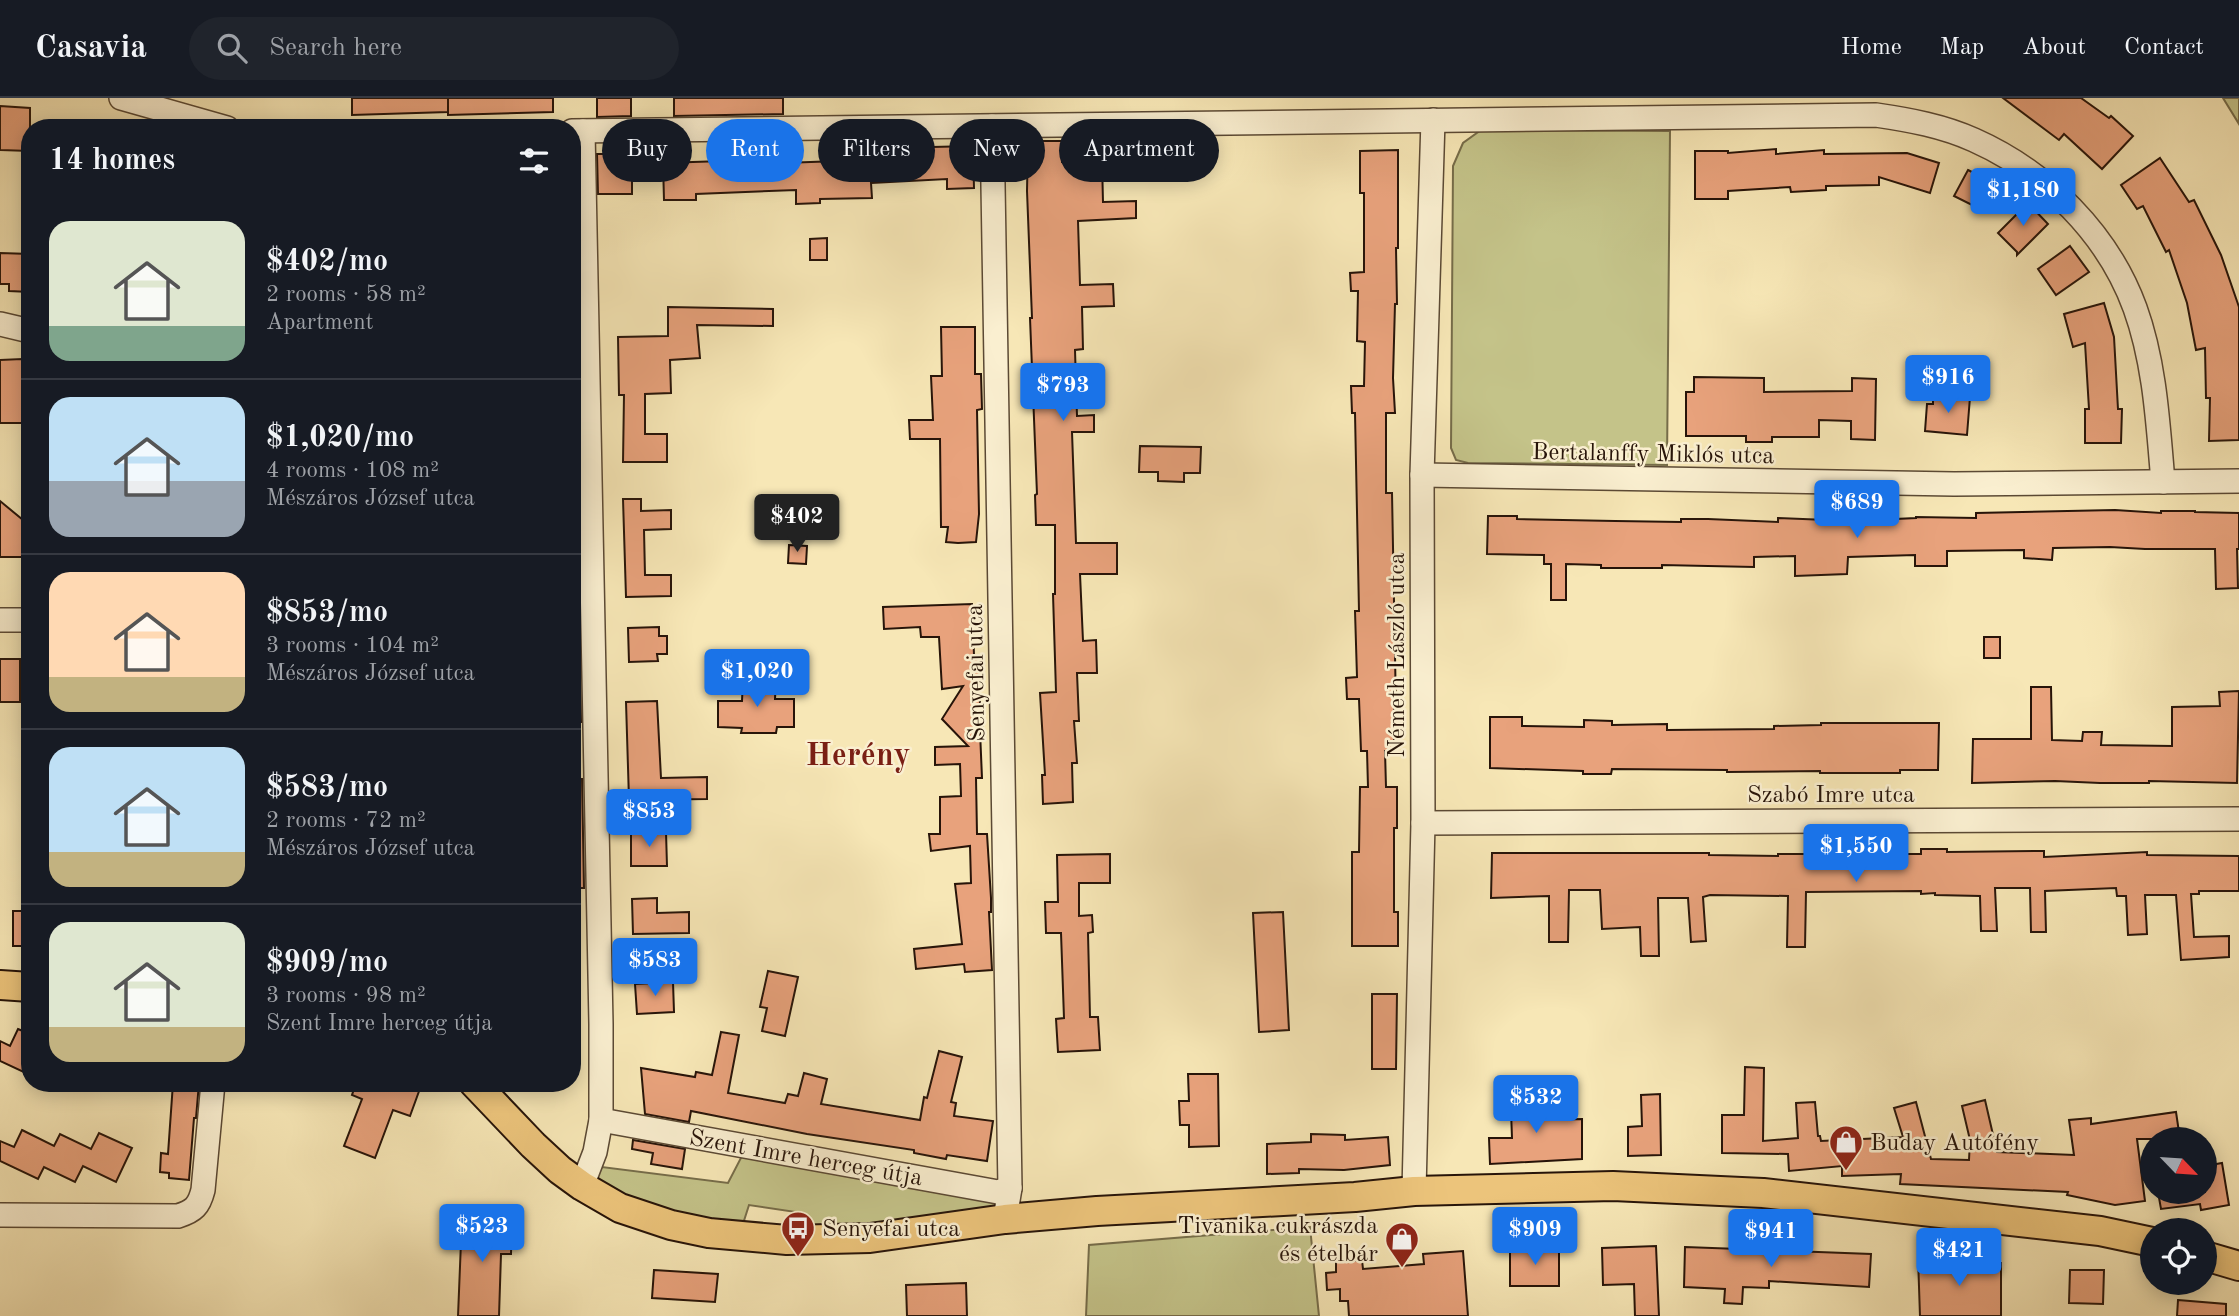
<!DOCTYPE html>
<meta charset="utf-8">
<style>
:root{--surface:#171b24;--page:#20242c;--text:#f1f3f6;--muted:#9ea1a6;--line:#363941;--accent:#1a73e8}
body{margin:0;font-family:"Old Standard TT",serif;background:var(--page);color:var(--text);height:100vh;display:flex;flex-direction:column;font-size:26px;white-space:nowrap}
*{box-sizing:border-box;margin:0}
p{font-size:23px;color:var(--muted)}
.icon{flex:none;width:38px;height:38px;fill:none;stroke:currentColor;stroke-width:2;stroke-linecap:round;stroke-linejoin:round}
.map{position:relative;flex:1;overflow:hidden}
.sheet{position:absolute;left:21px;top:21px;width:560px;height:973px;display:flex;flex-direction:column;background:var(--surface);border-radius:28px;box-shadow:0 4px 18px #0003}
.sheet>*{flex:none}
.top-card{position:absolute;left:602px;top:21px;width:665px;height:63px;display:flex;gap:14px}
.needle{width:46px;rotate:115deg}
.tools{position:absolute;left:2140px;top:1029px;display:grid;gap:14px}
.tools a{display:grid;place-items:center;width:77px;height:77px;border-radius:50%;background:var(--surface);box-shadow:0 4px 18px #0003;font-size:35px}
.price{position:absolute;translate:-50% -60px;padding:0 16px;border-radius:7px;background:var(--accent);color:#fff;font-size:23px;line-height:46px;filter:drop-shadow(0 2px 4px #0008)}
.price::after{content:'';position:absolute;left:50%;top:42px;width:21px;height:16px;margin-left:-10px;background:inherit;clip-path:polygon(0 0,100% 0,50% 100%)}
.price.current{background:#222;color:#fff}
ul{padding:0;list-style:none}
li{display:flex;align-items:center;gap:21px;height:175px;padding:0 28px}
li+li{border-top:2px solid var(--line)}
li span{display:grid;place-items:center;flex:none;width:196px;height:140px;border-radius:21px;color:#555}
li>.icon{margin-inline-start:auto}
span .icon{width:84px;height:84px;fill:#fffc;stroke-width:1}
li b{font-size:30px}
h2{display:flex;justify-content:space-between;align-items:center;height:84px;padding:0 28px;font-size:30px}
.tag{padding:0 24px;border-radius:32px;background:var(--surface);box-shadow:0 4px 18px #0003;font-size:24px;line-height:63px}
.tag.current{background:var(--accent);color:#fff}
header{display:flex;align-items:center;gap:42px;box-sizing:border-box;height:98px;padding:0 35px;background:var(--surface);border-bottom:2px solid var(--line)}
header strong{font-size:33px}
nav{display:flex;gap:38px;margin-inline-start:auto;font-size:24px}
.search{width:490px;height:63px;background:var(--page);display:flex;align-items:center;gap:18px;box-sizing:border-box;padding:0 24px;border-radius:38px;color:var(--muted);font-size:26px}
.map>svg:first-child{display:block}
.green{fill:#c4c389;stroke:#766c49;stroke-width:2}
.building{fill:#e8a27c;stroke:#271409;stroke-width:2}
.lines{fill:none;stroke-linecap:round;stroke-linejoin:round}
.minor-casing{stroke:#5b4934;stroke-width:26}
.major-casing{stroke:#271409;stroke-width:32}
.minor{stroke:#faefd0;stroke-width:23}
.major{stroke:#ecc47b;stroke-width:28}
.labels{text-anchor:middle;stroke-width:5;stroke-linejoin:round;paint-order:stroke}
.street-label{font-size:24px;fill:#271409;stroke:#faefd0}
.poi-label{font-size:24px;fill:#271409;stroke:#faefd0;text-anchor:start}
.district-label{font-size:32px;font-weight:bold;fill:#7a1f14;stroke:#faefd0}
</style>
<header>
<strong>Casavia</strong>
<div class="search"><svg class="icon" aria-label="search" viewBox="0 0 24 24"><circle cx="10" cy="10" r="6"/><path d="M15 15l6 6"/></svg>Search here</div>
<nav><a>Home</a><a>Map</a><a>About</a><a>Contact</a></nav>
</header>
<div class="map">
<svg width="2239" height="1218" viewBox="0 0 2239 1218">
<rect width="100%" height="100%" fill="#f7e7b6"/>
<filter id="stains"><feTurbulence type="fractalNoise" baseFrequency=".00286" numOctaves="4"/><feColorMatrix values="0 0 0 0 .2 0 0 0 0 .09 0 0 0 0 .02 0 0 0 .5 -.17"/></filter>
<radialGradient id="worn" r=".72"><stop offset=".6" stop-color="#630" stop-opacity="0"/><stop offset="1" stop-color="#630" stop-opacity=".3"/></radialGradient>
<g class="green">
<polygon points="2223,0 2239,0 2239,26"/>
<polygon points="1481,32 1670,33 1667,367 1468,365 1456,362 1451,350 1453,68 1463,45"/>
<polygon points="744,1054 998,1094 1001,1116 794,1134 796,1114 749,1107 741,1132 663,1116 594,1082 602,1069 728,1085"/>
<polygon points="1310,1129 1319,1218 1086,1218 1089,1147"/>
</g>
<g class="building">
<polygon points="352,0 448,0 448,14 352,17"/>
<polygon points="448,0 553,0 553,14 448,17"/>
<polygon points="597,0 631,0 631,18 597,19"/>
<polygon points="674,0 783,0 783,16 674,18"/>
<polygon points="2003,0 2081,0 2109,20 2111,18 2133,38 2102,71 2064,36 2059,42"/>
<polygon points="0,8 30,10 30,53 0,52"/>
<polygon points="1028,43 1062,43 1062,64 1102,63 1103,104 1136,103 1136,120 1078,123 1080,187 1113,186 1114,208 1082,209 1083,251 1075,252 1077,318 1094,317 1094,334 1072,334 1076,445 1117,445 1117,476 1080,476 1083,543 1096,542 1097,575 1077,575 1079,623 1074,623 1077,665 1072,665 1073,704 1043,706 1042,677 1045,677 1040,595 1056,594 1053,496 1055,496 1055,427 1036,427 1035,397 1037,396 1030,220 1032,220 1027,93"/>
<polygon points="973,48 974,90 947,91 947,81 871,85 872,100 820,101 820,105 796,106 796,92 696,96 696,102 664,102 663,65 753,62 753,66 838,63 838,60 891,59 890,50"/>
<polygon points="1776,51 1776,56 1824,52 1824,56 1907,55 1939,65 1930,95 1879,79 1879,87 1826,88 1826,92 1791,94 1790,89 1728,93 1728,101 1695,101 1695,53 1728,53 1728,55"/>
<polygon points="1398,52 1398,150 1396,150 1397,206 1395,206 1393,280 1395,315 1386,315 1386,395 1392,395 1396,611 1394,611 1394,653 1385,653 1386,689 1397,689 1397,730 1394,730 1394,814 1398,814 1398,848 1352,848 1352,754 1359,754 1360,689 1368,689 1367,653 1361,653 1359,601 1347,601 1346,580 1357,579 1355,513 1359,513 1355,315 1352,315 1351,288 1364,288 1365,244 1357,243 1358,193 1351,193 1350,175 1364,174 1364,95 1360,95 1360,53"/>
<polygon points="597,56 632,56 632,96 598,96"/>
<polygon points="2160,60 2189,104 2194,102 2221,157 2239,209 2239,342 2209,343 2210,300 2206,300 2205,250 2196,252 2187,205 2169,152 2166,154 2143,108 2137,111 2121,87"/>
<polygon points="1968,72 1999,88 1986,114 1954,98"/>
<polygon points="2028,105 2048,126 2017,157 2017,154 1998,135"/>
<polygon points="827,140 827,162 810,162 810,141"/>
<polygon points="2070,148 2089,174 2056,197 2038,171"/>
<polygon points="0,155 30,156 30,194 9,193 9,186 0,186"/>
<polygon points="2104,205 2114,239 2118,311 2122,311 2121,345 2085,345 2085,311 2089,311 2085,245 2073,249 2064,216"/>
<polygon points="668,209 773,211 773,228 697,227 700,260 670,262 671,295 645,296 645,336 667,336 667,364 623,364 624,297 619,297 618,239 668,238"/>
<polygon points="941,229 975,229 975,276 981,276 982,311 977,312 979,416 976,444 958,445 946,444 948,429 941,429 940,341 910,341 909,322 933,322 931,278 942,278"/>
<polygon points="22,261 23,325 0,325 0,262"/>
<polygon points="1694,279 1764,280 1764,294 1852,293 1852,280 1876,281 1875,342 1851,341 1851,323 1819,322 1819,339 1772,339 1772,344 1746,344 1746,338 1686,338 1686,294 1694,294"/>
<polygon points="1933,296 1970,299 1967,337 1925,333 1927,306 1933,306"/>
<polygon points="1140,348 1201,349 1200,375 1184,375 1184,384 1158,383 1158,374 1139,374"/>
<polygon points="623,401 641,401 641,413 671,412 671,431 644,432 645,477 671,477 671,498 626,499"/>
<polygon points="0,403 23,422 22,459 0,459"/>
<polygon points="2115,412 2161,415 2161,413 2195,413 2195,414 2239,415 2239,451 2237,451 2238,490 2216,491 2215,451 2145,451 2110,449 2053,450 2052,462 2024,460 2024,452 1947,453 1947,468 1915,468 1915,457 1848,459 1847,476 1795,478 1795,458 1754,459 1754,469 1662,467 1662,470 1601,470 1601,467 1566,466 1566,502 1551,502 1551,466 1544,466 1544,457 1487,456 1488,418 1517,418 1517,421 1615,423 1681,424 1681,421 1708,421 1778,424 1778,420 1852,423 1916,420 1916,419 1976,420 1976,415"/>
<polygon points="789,447 807,448 806,466 788,465"/>
<polygon points="972,506 974,557 979,557 982,586 978,587 983,632 980,633 982,680 976,680 977,736 987,736 991,800 991,814 989,814 992,872 965,874 964,866 916,871 914,851 962,846 955,786 971,785 970,748 931,753 929,736 940,736 940,699 961,698 960,666 935,667 935,649 968,648 942,621 963,588 942,591 939,539 921,539 920,529 884,531 883,509"/>
<polygon points="579,515 581,624 572,623 572,516"/>
<polygon points="659,529 659,538 667,538 667,556 657,556 658,563 629,564 628,530"/>
<rect x="1984" y="539" width="16" height="21"/>
<rect x="0" y="561" width="20" height="43"/>
<polygon points="743,581 776,581 775,601 794,601 794,629 777,629 776,635 741,635 742,630 718,629 718,603 742,603"/>
<polygon points="2031,589 2051,589 2052,642 2082,643 2083,634 2102,634 2101,647 2172,648 2172,609 2220,608 2219,594 2239,593 2237,685 2149,683 2149,685 2100,685 2055,683 1972,685 1973,641 2031,641"/>
<polygon points="657,603 661,680 707,679 707,701 629,702 626,604"/>
<polygon points="1490,619 1522,619 1522,628 1584,629 1584,622 1612,623 1612,627 1667,626 1667,632 1774,631 1774,628 1821,627 1821,625 1939,625 1938,672 1900,672 1900,675 1820,675 1820,673 1727,674 1727,672 1612,671 1611,676 1583,676 1583,673 1490,670"/>
<polygon points="572,681 582,681 584,790 572,790"/>
<polygon points="631,734 666,734 667,768 631,768"/>
<polygon points="1921,751 1947,751 1947,754 2044,753 2044,759 2147,754 2147,757 2239,758 2239,793 2199,793 2199,796 2191,796 2194,839 2229,838 2229,859 2181,862 2176,797 2145,797 2147,836 2128,837 2126,798 2117,798 2116,790 2045,793 2046,834 2031,834 2030,790 1995,790 1997,833 1981,833 1980,798 1935,797 1935,795 1921,796 1921,793 1806,794 1805,849 1787,849 1788,798 1710,797 1703,799 1706,843 1691,844 1688,800 1658,800 1659,858 1641,858 1640,829 1602,831 1600,792 1569,792 1568,844 1549,844 1549,798 1491,800 1492,755 1709,755 1709,757 1778,758 1778,756 1921,756"/>
<polygon points="1110,756 1110,785 1079,785 1079,818 1092,817 1093,834 1088,835 1090,919 1098,919 1100,952 1058,954 1056,921 1064,920 1061,835 1046,835 1045,804 1058,804 1057,757"/>
<polygon points="657,800 657,815 689,814 689,835 633,836 632,801"/>
<rect x="13" y="813" width="17" height="35"/>
<polygon points="1283,814 1289,932 1259,934 1253,815"/>
<polygon points="768,873 798,879 785,938 762,933 767,910 760,909"/>
<polygon points="673,884 674,914 637,916 635,886"/>
<polygon points="1372,896 1397,896 1396,971 1372,971"/>
<polygon points="18,931 30,936 30,977 0,963 0,943 10,948"/>
<polygon points="721,934 739,937 728,995 785,1005 788,996 798,998 804,975 827,981 821,1006 920,1022 924,999 927,1000 939,953 962,959 951,1004 956,1005 954,1018 993,1023 987,1063 947,1057 946,1061 914,1055 914,1052 807,1036 691,1013 689,1024 645,1016 641,970 695,979 696,974 712,977"/>
<polygon points="1745,969 1764,970 1763,1043 1798,1040 1796,1005 1815,1004 1818,1038 1820,1038 1821,1043 1903,1039 1894,1010 1916,1004 1931,1061 1969,1062 1970,1042 1962,1008 1985,1002 1997,1054 2074,1057 2069,1022 2091,1020 2091,1026 2176,1014 2180,1041 2137,1041 2145,1103 2115,1107 2067,1097 2068,1094 1900,1086 1901,1076 1842,1078 1842,1068 1789,1073 1788,1056 1722,1055 1722,1017 1744,1017"/>
<polygon points="1188,976 1218,976 1219,1048 1189,1049 1189,1027 1180,1027 1179,1003 1189,1003"/>
<polygon points="173,985 199,985 196,1020 194,1020 189,1082 169,1080 169,1075 160,1074 161,1055 168,1056"/>
<polygon points="356,985 422,985 410,1018 393,1012 375,1060 344,1048 362,1001 352,997"/>
<polygon points="1510,985 1531,985 1532,1022 1582,1021 1582,1061 1490,1066 1489,1040 1512,1040"/>
<polygon points="1660,996 1661,1057 1628,1058 1628,1029 1642,1028 1641,997"/>
<polygon points="22,1032 54,1048 60,1036 91,1051 99,1035 132,1050 116,1084 83,1068 75,1084 44,1069 38,1081 0,1063 0,1043 14,1049"/>
<polygon points="1311,1036 1345,1037 1345,1042 1388,1039 1390,1067 1344,1072 1299,1071 1299,1075 1267,1076 1267,1046 1311,1044"/>
<polygon points="633,1042 685,1051 682,1071 651,1066 653,1055 632,1051"/>
<polygon points="2222,1065 2229,1107 2201,1112 2200,1106 2161,1111 2158,1094 2205,1094 2205,1068"/>
<polygon points="462,1119 512,1120 511,1156 501,1156 499,1218 458,1218"/>
<polygon points="1656,1148 1659,1218 1635,1218 1634,1186 1603,1187 1602,1150"/>
<polygon points="1559,1149 1559,1188 1510,1188 1510,1150"/>
<polygon points="1685,1149 1871,1156 1869,1189 1769,1183 1769,1190 1743,1189 1742,1206 1724,1205 1725,1191 1684,1189"/>
<polygon points="1463,1153 1468,1218 1349,1218 1348,1203 1340,1203 1340,1191 1327,1192 1326,1175 1336,1174 1336,1164 1362,1162 1363,1171 1424,1166 1423,1156"/>
<polygon points="1955,1158 1956,1165 2001,1165 2001,1218 1920,1218 1918,1159"/>
<polygon points="654,1172 718,1176 715,1204 652,1200"/>
<polygon points="2070,1172 2104,1172 2103,1206 2069,1205"/>
<polygon points="966,1185 967,1218 907,1218 906,1187"/>
<polygon points="2178,1202 2226,1206 2226,1218 2177,1218"/>
</g>
<g class="lines">
<g class="minor-casing">
<g id="minor">
<polyline points="121,0 227,30"/>
<polyline points="992,28 1010,1090 1005,1121"/>
<path d="M572 33 1876 17C1910 22 1943 28 1974 42 2046 74 2108 136 2135 210 2155 265 2158 326 2163 384"/>
<polyline points="0,226 30,233"/>
<polyline points="1422,377 1954,386 2239,383"/>
<polyline points="0,522 30,522"/>
<polyline points="1423,725 2239,721"/>
<polyline points="601,1022 998,1094 1010,1090"/>
<polyline points="582,1088 595,1054 601,1022 601,926 583,33"/>
<polyline points="1414,1093 1423,725 1422,377 1433,22"/>
<path d="M0 1117 178 1118C194 1113 199 1108 203 1092L213 985"/>
</g>
</g>
<g class="major-casing">
<g id="major">
<polyline points="0,887 30,889"/>
<polyline points="474,985 533,1047 560,1072 582,1088 620,1110 671,1127 709,1135 787,1142 870,1140 1005,1121 1097,1113 1355,1099 1414,1093 1613,1088 1763,1095 2100,1133 2152,1144"/>
<polyline points="2205,1158 2239,1168"/>
</g>
</g>
<use href="#minor" class="minor"/>
<use href="#major" class="major"/>
</g>
<defs>
<g id="shop-pin" transform="scale(1.75)"><path d="M0 17L-7.5 6A9.5 9.5 0 1 1 7.5 6Z" fill="#8f2418" stroke="#faefd0"/><path d="M-5-2.5h2.3a2.7 3.5 0 0 1 5.4 0H5L5.5 6h-11ZM-1.5-2.5h3a1.5 2.3 0 0 0-3 0Z" fill="#fff"/></g>
<g id="bus-pin" transform="scale(1.75)"><path d="M0 17L-7.5 6A9.5 9.5 0 1 1 7.5 6Z" fill="#8f2418" stroke="#faefd0"/><path d="M-5-6H5V4H4V6H2V4H-2V6H-4V4H-5ZM-3.5-4V0h7V-4ZM-3.5 1.2v1.5H-2V1.2ZM2 1.2v1.5H3.5V1.2Z" fill="#fff"/></g>
</defs>
<g fill-rule="evenodd">
<use href="#shop-pin" x="1846" y="1044"/>
<use href="#bus-pin" x="798" y="1130"/>
<use href="#shop-pin" x="1402" y="1141"/>
</g>
<g class="labels">
<g class="street-label">
<text transform="translate(1653 355) rotate(1)" y="8">Bertalanffy Miklós utca</text>
<text transform="translate(1396 557) rotate(-90)" y="8">Németh László utca</text>
<text transform="translate(975 575) rotate(-91)" y="8">Senyefai utca</text>
<text x="1831" y="704">Szabó Imre utca</text>
<text transform="translate(806 1059) rotate(10)" y="8">Szent Imre herceg útja</text>
</g>
<g class="poi-label">
<text x="1870" y="1052">Buday Autófény</text>
<text x="1378" y="1135" text-anchor="end">Tivanika cukrászda<tspan x="1378" dy="28">és ételbár</tspan></text>
<text x="822" y="1138">Senyefai utca</text>
</g>
<g class="district-label">
<text x="858" y="667">Herény</text>
</g>
</g>
<rect width="100%" height="100%" filter="url(#stains)"/>
<rect width="100%" height="100%" fill="url(#worn)"/>
</svg>
<div class="tools">
<a><svg class="needle" viewBox="-14 -14 28 28"><path d="M0-13l5 13h-10z" fill="#e53935"/><path d="M0 13l5-13h-10z" fill="#9ea1a6"/></svg></a>
<a><svg class="icon" aria-label="locate" viewBox="0 0 24 24"><circle cx="12" cy="12" r="6"/><path d="M12 2v4M12 18v4M2 12h4M18 12h4"/></svg></a>
</div>
<b class="price" style="left:2023px;top:130px">$1,180</b>
<b class="price" style="left:1948px;top:317px">$916</b>
<b class="price" style="left:1063px;top:325px">$793</b>
<b class="price" style="left:1857px;top:442px">$689</b>
<b class="price current" style="left:797px;top:456px">$402</b>
<b class="price" style="left:757px;top:611px">$1,020</b>
<b class="price" style="left:649px;top:751px">$853</b>
<b class="price" style="left:1856px;top:786px">$1,550</b>
<b class="price" style="left:655px;top:900px">$583</b>
<b class="price" style="left:1536px;top:1037px">$532</b>
<b class="price" style="left:482px;top:1166px">$523</b>
<b class="price" style="left:1535px;top:1169px">$909</b>
<b class="price" style="left:1771px;top:1171px">$941</b>
<b class="price" style="left:1959px;top:1190px">$421</b>
<div class="top-card">
<a class="tag">Buy</a>
<a class="tag current">Rent</a>
<a class="tag">Filters</a>
<a class="tag">New</a>
<a class="tag">Apartment</a>
</div>
<section class="sheet">
<h2>14 homes<svg class="icon" aria-label="filters" viewBox="0 0 24 24"><path d="M4 7h16M4 17h16"/><circle cx="9" cy="7" r="2"/><circle cx="15" cy="17" r="2"/></svg></h2>
<ul>
<li><span style="background:linear-gradient(#dfe7d0 75%,#7fa58c 0)"><svg class="icon" aria-label="home" viewBox="0 0 24 24"><path d="M3 11l9-7 9 7M6 9v11h12V9"/></svg></span><div><b>$402/mo</b><p>2 rooms · 58 m²</p><p>Apartment</p></div></li>
<li><span style="background:linear-gradient(#bfe0f5 60%,#9aa5b1 0)"><svg class="icon" aria-label="home" viewBox="0 0 24 24"><path d="M3 11l9-7 9 7M6 9v11h12V9"/></svg></span><div><b>$1,020/mo</b><p>4 rooms · 108 m²</p><p>Mészáros József utca</p></div></li>
<li><span style="background:linear-gradient(#ffd9b3 75%,#c2b280 0)"><svg class="icon" aria-label="home" viewBox="0 0 24 24"><path d="M3 11l9-7 9 7M6 9v11h12V9"/></svg></span><div><b>$853/mo</b><p>3 rooms · 104 m²</p><p>Mészáros József utca</p></div></li>
<li><span style="background:linear-gradient(#bfe0f5 75%,#c2b280 0)"><svg class="icon" aria-label="home" viewBox="0 0 24 24"><path d="M3 11l9-7 9 7M6 9v11h12V9"/></svg></span><div><b>$583/mo</b><p>2 rooms · 72 m²</p><p>Mészáros József utca</p></div></li>
<li><span style="background:linear-gradient(#dfe7d0 75%,#c2b280 0)"><svg class="icon" aria-label="home" viewBox="0 0 24 24"><path d="M3 11l9-7 9 7M6 9v11h12V9"/></svg></span><div><b>$909/mo</b><p>3 rooms · 98 m²</p><p>Szent Imre herceg útja</p></div></li>
</ul>
</section>
</div>
